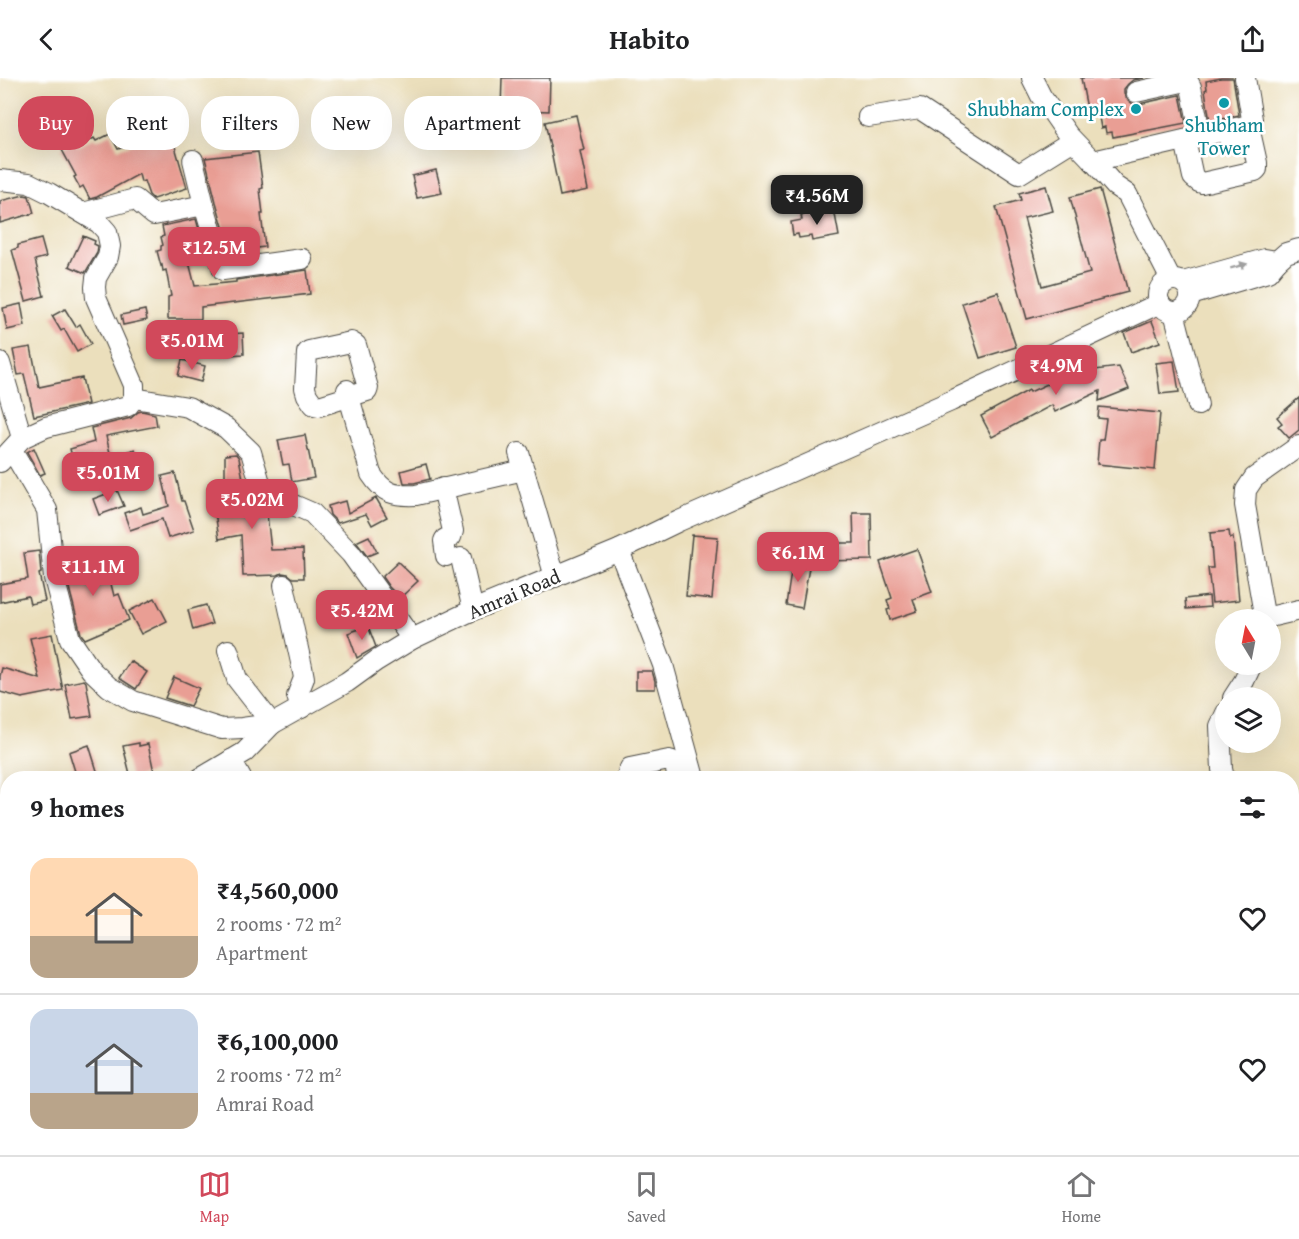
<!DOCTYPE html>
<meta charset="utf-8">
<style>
:root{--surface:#fff;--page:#f6f6f6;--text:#202124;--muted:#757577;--line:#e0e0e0;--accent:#d1495b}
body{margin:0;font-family:"Gentium Book Plus",serif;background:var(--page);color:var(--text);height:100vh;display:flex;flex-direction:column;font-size:22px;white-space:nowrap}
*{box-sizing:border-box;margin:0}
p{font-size:20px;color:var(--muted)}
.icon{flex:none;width:33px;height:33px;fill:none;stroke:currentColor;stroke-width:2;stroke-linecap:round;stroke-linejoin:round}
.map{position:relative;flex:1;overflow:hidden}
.sheet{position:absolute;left:0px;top:693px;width:1299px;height:384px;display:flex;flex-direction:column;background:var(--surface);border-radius:24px 24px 0 0;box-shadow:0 6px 24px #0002}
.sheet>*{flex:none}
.top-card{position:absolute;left:18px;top:18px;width:600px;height:54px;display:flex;gap:12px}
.needle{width:39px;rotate:350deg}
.controls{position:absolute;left:1215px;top:531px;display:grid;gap:12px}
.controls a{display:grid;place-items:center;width:66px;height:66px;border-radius:50%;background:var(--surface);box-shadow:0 6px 24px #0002;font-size:30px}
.price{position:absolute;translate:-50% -51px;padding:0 14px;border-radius:12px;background:var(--accent);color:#fff;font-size:20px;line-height:39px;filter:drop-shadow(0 2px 3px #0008)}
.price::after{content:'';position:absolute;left:50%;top:36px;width:18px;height:14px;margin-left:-9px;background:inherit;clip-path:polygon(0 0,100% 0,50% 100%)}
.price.active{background:#222;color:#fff}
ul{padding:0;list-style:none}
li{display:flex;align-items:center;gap:18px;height:150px;padding:0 30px}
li+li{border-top:2px solid var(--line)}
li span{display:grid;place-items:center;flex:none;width:168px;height:120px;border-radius:18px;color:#555}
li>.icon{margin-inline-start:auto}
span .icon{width:72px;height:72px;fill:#fffc;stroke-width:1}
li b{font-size:26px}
h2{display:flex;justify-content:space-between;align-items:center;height:72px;padding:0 30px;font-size:26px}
.pill{padding:0 21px;border-radius:24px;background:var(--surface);box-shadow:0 6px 24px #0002;font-size:21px;line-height:54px}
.pill.active{background:var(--accent);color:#fff}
header{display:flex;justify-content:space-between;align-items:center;height:78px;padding:0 30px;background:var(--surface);font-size:27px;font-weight:600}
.tabs{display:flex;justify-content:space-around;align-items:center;height:84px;border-top:2px solid var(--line);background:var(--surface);font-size:16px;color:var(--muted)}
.tabs a{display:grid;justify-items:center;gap:3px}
.tabs .active{color:var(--accent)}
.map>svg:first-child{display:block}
.building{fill:#e99e94}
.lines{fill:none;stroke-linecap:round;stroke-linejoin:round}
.minor-casing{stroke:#484641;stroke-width:22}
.minor{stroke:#fff;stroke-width:20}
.oneway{fill:#a0a0a0}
.culture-dot{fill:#0f9aa8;stroke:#fff;stroke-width:2}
.labels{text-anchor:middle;stroke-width:5;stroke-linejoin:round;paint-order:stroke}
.culture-label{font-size:20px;fill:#0d838f;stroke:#fff;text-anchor:end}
.street-label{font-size:20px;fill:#2b2b2b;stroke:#fff}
</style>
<header><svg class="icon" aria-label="back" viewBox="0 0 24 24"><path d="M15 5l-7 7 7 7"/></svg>Habito<svg class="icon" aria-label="share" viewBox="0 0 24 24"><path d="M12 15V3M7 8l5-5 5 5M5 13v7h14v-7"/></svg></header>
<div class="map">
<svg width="1299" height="1077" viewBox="0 0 1299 1077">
<rect width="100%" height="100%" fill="#fff"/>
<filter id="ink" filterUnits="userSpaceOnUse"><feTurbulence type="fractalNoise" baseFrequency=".0167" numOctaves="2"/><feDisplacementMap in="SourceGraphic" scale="12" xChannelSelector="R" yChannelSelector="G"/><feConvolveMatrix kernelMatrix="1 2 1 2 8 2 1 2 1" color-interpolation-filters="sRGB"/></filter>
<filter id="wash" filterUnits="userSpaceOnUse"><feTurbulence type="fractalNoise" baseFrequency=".008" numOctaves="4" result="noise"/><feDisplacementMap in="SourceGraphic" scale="24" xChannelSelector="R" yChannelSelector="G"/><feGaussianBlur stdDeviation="1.35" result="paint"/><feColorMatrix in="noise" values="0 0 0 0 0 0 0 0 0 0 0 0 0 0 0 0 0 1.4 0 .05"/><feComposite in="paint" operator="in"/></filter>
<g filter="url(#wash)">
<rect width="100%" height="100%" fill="#ebdfbc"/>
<g id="blocks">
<g class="building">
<polygon points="502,0 550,0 549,33 501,31"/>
<polygon points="1081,0 1144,0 1133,2 1128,6 1124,11 1124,16 1128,22 1133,26 1139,26 1180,17 1186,45 1113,59 1112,54 1106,55 1105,49 1101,50 1098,34 1088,36"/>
<polygon points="1221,0 1233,0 1239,37 1210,44 1205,12 1207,11 1206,3"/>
<polygon points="576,37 584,72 580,73 588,112 560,118 545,44"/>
<polygon points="110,56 118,71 159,58 162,69 174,65 187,110 153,121 149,117 144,103 141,104 139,96 97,119 90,121 83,108 80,110 74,99 76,98 61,70 72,65 73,67 75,65 78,69 94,60 96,63"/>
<polygon points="258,74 263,110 260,111 263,136 261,136 265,169 230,173 216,124 205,80"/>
<polygon points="436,92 442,115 417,120 412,98"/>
<polygon points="1046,108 1053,133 1024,140 1042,208 1090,195 1070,119 1100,111 1128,214 1027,241 996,129 1021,122 1019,115"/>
<polygon points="24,117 29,118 34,135 0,145 0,123"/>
<polygon points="834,131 839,158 812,163 811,158 799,160 798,156 793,157 791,144 802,142 801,137"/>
<polygon points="196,141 202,162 198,163 200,171 197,172 199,182 189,184 195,208 236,204 236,202 307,192 310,216 201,229 201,241 168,241 168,219 171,218 166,192 163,193 162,187 161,188 157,173 161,172 161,168 163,167 161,159 164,158 162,148"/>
<polygon points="83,158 95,163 94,166 98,168 97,175 85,195 69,188"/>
<polygon points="41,161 46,179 35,182 44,218 26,223 12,172 18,170 18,167"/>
<polygon points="998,214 1016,269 980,280 962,225"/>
<polygon points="21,226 25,248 7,252 3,230"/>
<polygon points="65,231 76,249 80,246 91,266 77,274 64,251 61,253 52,238"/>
<polygon points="145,232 147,242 123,247 121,237"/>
<polygon points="1152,243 1160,264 1131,274 1124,255"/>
<polygon points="174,247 175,263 152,266 150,250"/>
<polygon points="243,255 244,276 212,278 211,257"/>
<polygon points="31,269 39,309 82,300 88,326 34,338 24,296 18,297 13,272"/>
<polygon points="182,282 205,288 201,304 178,298"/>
<polygon points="1174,283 1179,314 1160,316 1156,285"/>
<polygon points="1093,285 1095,292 1119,289 1129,311 1099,323 1100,313 1055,334 1052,327 992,359 981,338 1029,312 1030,314"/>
<polygon points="1299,320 1299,352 1289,360 1278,348 1282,345 1277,339"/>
<polygon points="1099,329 1160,335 1155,392 1097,386 1099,362 1103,362 1106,341 1098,340"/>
<polygon points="142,333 155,336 157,348 106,358 111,379 135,371 144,396 122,403 117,390 98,394 95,380 74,386 70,371 94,364 91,350 131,340 138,334"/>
<polygon points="305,357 314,400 292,404 289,386 283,387 278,362"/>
<polygon points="34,370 45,395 40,397 27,374"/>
<polygon points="236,376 239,380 250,437 267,436 271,472 303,471 304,500 293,500 288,496 282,495 278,497 243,498 241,457 219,461 215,434 216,434 214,417 225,416 225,377"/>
<polygon points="426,386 430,401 414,405 404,405 401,393"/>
<polygon points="175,395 182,423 184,423 194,452 168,460 162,441 130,452 124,435 141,429 143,436 169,428 162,398"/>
<polygon points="117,412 124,428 99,437 93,421"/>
<polygon points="376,420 387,439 372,447 366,436 338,445 330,437 328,428 345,423 348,435"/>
<polygon points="853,435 871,435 872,482 821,483 822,465 854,465"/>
<polygon points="1229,453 1230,460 1233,459 1239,522 1212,525 1208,490 1213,490 1210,455"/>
<polygon points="692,457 718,459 712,521 686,518"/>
<polygon points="369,458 377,474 367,478 356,464"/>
<polygon points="917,471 932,514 913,521 917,533 890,542 887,532 890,531 887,522 892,520 880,484"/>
<polygon points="39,473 41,495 39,496 45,523 30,526 28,518 0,524 0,506 28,501 24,475"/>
<polygon points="80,474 83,491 106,486 114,518 119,516 129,542 85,561 81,556 66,498 64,477"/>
<polygon points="793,481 810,484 802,530 786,527"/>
<polygon points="398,484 418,503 400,520 389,509 382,499"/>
<polygon points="1209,518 1210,529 1186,531 1185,521"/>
<polygon points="155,520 167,543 141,556 129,533"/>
<polygon points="206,527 212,546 193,552 188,532"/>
<polygon points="368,548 376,569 357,580 348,555"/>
<polygon points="52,556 63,612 22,620 0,614 0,598 2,590 40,601 30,560"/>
<polygon points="130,583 147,594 136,611 119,600"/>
<polygon points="636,593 652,593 655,603 655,611 636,611"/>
<polygon points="174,599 199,610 190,628 165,620"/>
<polygon points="84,602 86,604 92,638 72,641 65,606"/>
<polygon points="139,665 139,668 148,666 154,694 131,700 123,668"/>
<polygon points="89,667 98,696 82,700 77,700 69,674"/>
</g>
</g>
</g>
<g filter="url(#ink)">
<use href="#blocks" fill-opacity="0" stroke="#484641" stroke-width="1.5"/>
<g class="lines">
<g class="minor-casing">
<g id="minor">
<polyline points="1032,0 1041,18 1068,57 1093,83 1115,108 1127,116 1171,202"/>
<polyline points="1136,14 1182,4 1189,5 1191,9 1201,59"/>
<polyline points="868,39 920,31 1019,96 1072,63"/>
<polyline points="1185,62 1193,99 1199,104 1202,105 1255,93 1257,91 1257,85 1251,58 1248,57 1229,61"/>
<polyline points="193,82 204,127"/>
<polyline points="1093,83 1249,47 1252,45 1252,41 1245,0"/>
<polyline points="0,102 29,105 49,115 99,145 107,154 110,168 108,179 96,200 95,209 96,220 134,307 134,320 128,328 46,349 22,360 0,384"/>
<polyline points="83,135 135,121 154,137 204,127 223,192 302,181"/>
<polyline points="1277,183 1286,175 1299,171"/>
<circle cx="1174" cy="218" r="16"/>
<polyline points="1183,204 1265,181 1277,183 1268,194 1191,217"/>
<polyline points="1174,234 1198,327"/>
<polygon points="351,264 356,267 368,310 367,313 319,328 314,327 307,317 305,310 307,275 309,273"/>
<polyline points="0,285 22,360"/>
<path d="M347 312 371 396C384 416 394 418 416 417L524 392"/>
<polyline points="134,320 188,329 226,350 251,374 261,408 266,418 296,428 312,435 351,476 412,561"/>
<polyline points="12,372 47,432 54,500 70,561 91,592 109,609 133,623 222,651 242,650 272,646 347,604 376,583 412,561 473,532 619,472 679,443 951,323 1160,225"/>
<polyline points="519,375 555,499"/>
<polyline points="443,410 453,453 451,459 445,461 444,463 446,478"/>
<polyline points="619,472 663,587 694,700"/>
<polyline points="461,480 473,532"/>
<polyline points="284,507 302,589 304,600 297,618 301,630"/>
<polyline points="1265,540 1299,532"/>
<polyline points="1265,542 1245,427 1246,412 1254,400 1299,368"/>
<polyline points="228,572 237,601 272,646"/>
<polyline points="1233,620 1244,603 1252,586"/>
<polyline points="231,682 241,700"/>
<polyline points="201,700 245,674 272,646"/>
<path d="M629 700 628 695 630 690 669 682C677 683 676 694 677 700"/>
<polyline points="1224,700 1222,691 1220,648 1226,635"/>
<polyline points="0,800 8,798"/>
<polyline points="1292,806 1299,805"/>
<polyline points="1292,822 1299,820"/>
<polyline points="0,880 8,878"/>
<polyline points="0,926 8,919"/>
<polyline points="0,966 8,965"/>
<polyline points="0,1062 8,1061"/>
<polyline points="672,1070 674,1077"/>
<polyline points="932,1070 951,1077"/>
<polyline points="23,1077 71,1070"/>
</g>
</g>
<use href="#minor" class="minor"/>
</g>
<defs><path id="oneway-solid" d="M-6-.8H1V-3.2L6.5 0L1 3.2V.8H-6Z" transform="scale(1.5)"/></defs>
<use class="oneway" href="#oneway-solid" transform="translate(1239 188) rotate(-15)"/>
</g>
<g class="culture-dot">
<circle cx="1224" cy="25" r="6"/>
<circle cx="1136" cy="31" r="6"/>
</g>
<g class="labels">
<g class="culture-label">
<text x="1124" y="38">Shubham Complex</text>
<text x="1224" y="54" text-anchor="middle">Shubham<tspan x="1224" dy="23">Tower</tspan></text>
</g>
<g class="street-label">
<text transform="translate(514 516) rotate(-23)" y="7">Amrai Road</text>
</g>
</g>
</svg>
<div class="controls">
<a><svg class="needle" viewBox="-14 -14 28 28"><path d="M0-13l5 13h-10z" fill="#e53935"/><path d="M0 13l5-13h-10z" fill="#757577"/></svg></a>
<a><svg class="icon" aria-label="layers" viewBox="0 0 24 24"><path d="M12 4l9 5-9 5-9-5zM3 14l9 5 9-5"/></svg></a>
</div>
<b class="price active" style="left:817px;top:148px">₹4.56M</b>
<b class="price" style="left:214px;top:200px">₹12.5M</b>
<b class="price" style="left:192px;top:293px">₹5.01M</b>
<b class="price" style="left:1056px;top:318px">₹4.9M</b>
<b class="price" style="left:108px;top:425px">₹5.01M</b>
<b class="price" style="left:252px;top:452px">₹5.02M</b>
<b class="price" style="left:798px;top:505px">₹6.1M</b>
<b class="price" style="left:93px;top:519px">₹11.1M</b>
<b class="price" style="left:362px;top:563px">₹5.42M</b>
<div class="top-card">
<a class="pill active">Buy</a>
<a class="pill">Rent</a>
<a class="pill">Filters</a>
<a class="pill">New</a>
<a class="pill">Apartment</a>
</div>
<section class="sheet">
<h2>9 homes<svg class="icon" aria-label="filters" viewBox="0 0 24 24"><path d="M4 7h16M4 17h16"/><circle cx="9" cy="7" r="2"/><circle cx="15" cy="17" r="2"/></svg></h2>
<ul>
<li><span style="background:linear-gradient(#ffd9b3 65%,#b9a48a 0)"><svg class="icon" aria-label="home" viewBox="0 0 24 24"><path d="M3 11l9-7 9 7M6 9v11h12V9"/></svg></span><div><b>₹4,560,000</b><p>2 rooms · 72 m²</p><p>Apartment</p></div><svg class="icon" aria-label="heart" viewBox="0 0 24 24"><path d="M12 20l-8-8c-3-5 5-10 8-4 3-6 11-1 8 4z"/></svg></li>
<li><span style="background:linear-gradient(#c9d6e8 70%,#b9a48a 0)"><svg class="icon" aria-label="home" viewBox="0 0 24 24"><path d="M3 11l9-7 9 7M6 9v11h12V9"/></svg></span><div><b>₹6,100,000</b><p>2 rooms · 72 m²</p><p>Amrai Road</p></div><svg class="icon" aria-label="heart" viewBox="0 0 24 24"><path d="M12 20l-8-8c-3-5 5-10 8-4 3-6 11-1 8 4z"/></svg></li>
</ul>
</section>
</div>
<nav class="tabs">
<a class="active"><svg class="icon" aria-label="map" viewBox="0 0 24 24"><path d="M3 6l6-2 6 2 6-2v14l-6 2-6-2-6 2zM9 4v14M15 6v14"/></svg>Map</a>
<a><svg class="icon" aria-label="saved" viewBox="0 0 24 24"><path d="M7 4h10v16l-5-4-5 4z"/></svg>Saved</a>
<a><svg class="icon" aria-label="home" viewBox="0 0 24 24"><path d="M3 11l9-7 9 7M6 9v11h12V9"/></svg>Home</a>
</nav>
